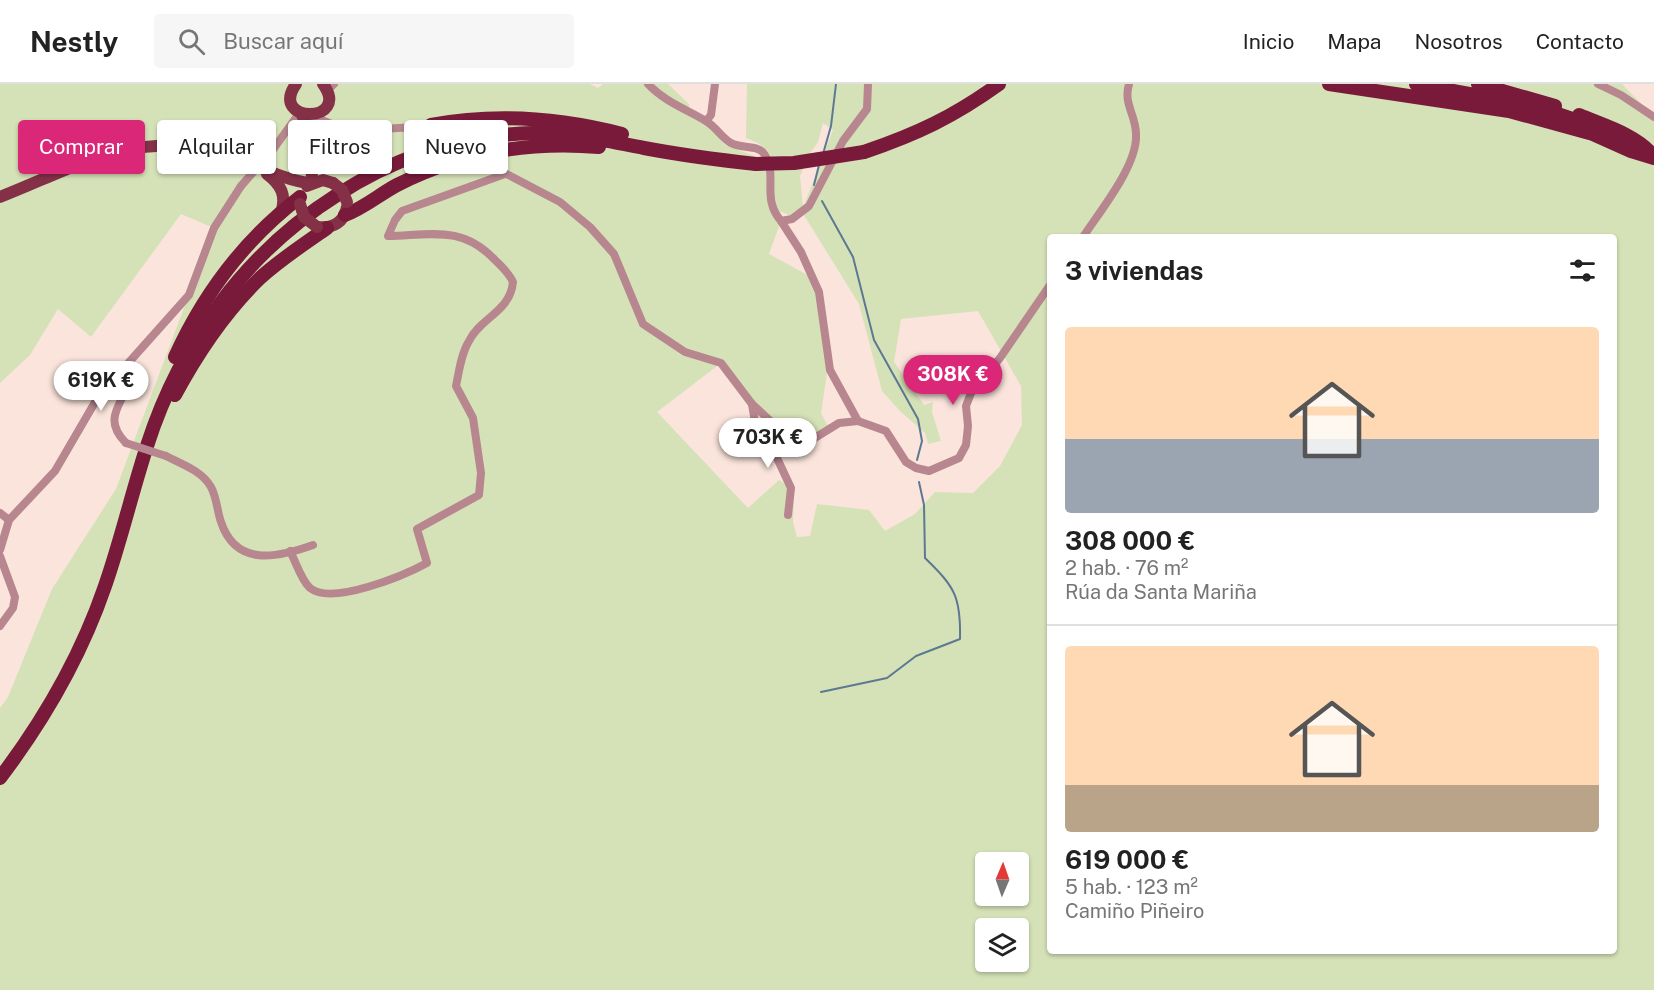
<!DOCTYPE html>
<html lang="es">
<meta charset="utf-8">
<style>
:root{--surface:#fff;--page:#f6f6f6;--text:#222;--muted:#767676;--line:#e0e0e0;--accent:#db2777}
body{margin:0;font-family:"Public Sans",sans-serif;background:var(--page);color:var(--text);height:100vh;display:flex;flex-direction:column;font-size:22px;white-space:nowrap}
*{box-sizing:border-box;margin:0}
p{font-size:20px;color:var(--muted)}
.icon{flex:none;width:33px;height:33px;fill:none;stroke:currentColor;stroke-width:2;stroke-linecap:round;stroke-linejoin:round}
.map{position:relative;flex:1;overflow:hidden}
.side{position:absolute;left:1047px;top:150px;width:570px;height:720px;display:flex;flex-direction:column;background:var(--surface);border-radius:6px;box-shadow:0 2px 4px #0004}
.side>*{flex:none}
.top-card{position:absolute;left:18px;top:36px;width:570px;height:54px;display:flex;gap:12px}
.needle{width:39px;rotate:2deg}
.controls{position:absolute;left:975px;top:768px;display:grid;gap:12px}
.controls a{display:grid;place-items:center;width:54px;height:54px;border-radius:6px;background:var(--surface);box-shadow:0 2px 4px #0004;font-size:30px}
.price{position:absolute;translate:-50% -51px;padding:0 14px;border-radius:21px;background:#fff;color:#222;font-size:20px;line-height:39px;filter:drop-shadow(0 2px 3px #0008)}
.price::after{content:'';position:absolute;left:50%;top:36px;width:18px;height:14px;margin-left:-9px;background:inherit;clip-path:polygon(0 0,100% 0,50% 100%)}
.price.active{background:var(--accent);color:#fff}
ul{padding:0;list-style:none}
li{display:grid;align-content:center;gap:12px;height:318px;padding:0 18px}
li+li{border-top:2px solid var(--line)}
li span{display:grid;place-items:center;height:186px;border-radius:6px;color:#555}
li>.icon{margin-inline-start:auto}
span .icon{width:108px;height:108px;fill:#fffc;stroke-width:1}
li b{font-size:26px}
h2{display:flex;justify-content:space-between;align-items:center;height:72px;padding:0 18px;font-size:26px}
.chip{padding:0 21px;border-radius:6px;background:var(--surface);box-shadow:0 2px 4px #0004;font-size:21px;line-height:54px}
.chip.active{background:var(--accent);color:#fff}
header{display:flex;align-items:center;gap:36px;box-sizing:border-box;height:84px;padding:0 30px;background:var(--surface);border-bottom:2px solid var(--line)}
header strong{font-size:28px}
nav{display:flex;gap:33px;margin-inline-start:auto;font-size:21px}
.search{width:420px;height:54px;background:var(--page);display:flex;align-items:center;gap:15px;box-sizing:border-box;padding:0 21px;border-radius:6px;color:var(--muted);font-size:22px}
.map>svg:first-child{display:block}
.green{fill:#d5e2b7;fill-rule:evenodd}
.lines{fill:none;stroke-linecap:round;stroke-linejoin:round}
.stream{stroke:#5c7893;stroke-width:2}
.minor{stroke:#b7868f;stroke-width:8}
.primary{stroke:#843147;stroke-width:12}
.trunk{stroke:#791a3b;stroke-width:14}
.minor-bridge{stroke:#b7868f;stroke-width:8}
.primary-bridge{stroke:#843147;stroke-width:12}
.trunk-bridge{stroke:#791a3b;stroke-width:14}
</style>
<header>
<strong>Nestly</strong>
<div class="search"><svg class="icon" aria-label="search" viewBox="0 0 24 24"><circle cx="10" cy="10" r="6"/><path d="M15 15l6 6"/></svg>Buscar aquí</div>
<nav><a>Inicio</a><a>Mapa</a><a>Nosotros</a><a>Contacto</a></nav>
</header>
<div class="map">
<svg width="1654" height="906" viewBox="0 0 1654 906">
<rect width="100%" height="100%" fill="#fae4db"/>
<path class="green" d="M0 0H590L598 4 603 0H668L689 20 690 30 711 43 725 61 757 73 759 83 769 88 770 118 781 137 769 170 813 194 825 240 827 289 821 329 829 344 798 360 752 320 721 279 657 328 748 424 779 396 794 406 793 438 797 453 810 452 817 420 869 426 885 447 915 430 935 408 973 409 1000 382 1022 341 1021 302 978 227 901 235 894 278 924 321 933 318 932 328 941 357 928 360 925 349 900 327 882 307 859 220 802 128 791 132 777 126C762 93 791 70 746 54L747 0H1622L1654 33V906H0V624L8 613 52 505 116 405 214 144 181 130 91 253 58 225 30 271 0 299ZM823 39 833 46 803 124 800 92 809 71 818 58ZM1050 153H1614V867H1050ZM986 778H1018V812H986ZM986 844H1018V878H986Z"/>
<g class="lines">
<g class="stream">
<polyline points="823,70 831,42 836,0"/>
<polyline points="814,101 819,81"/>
<polyline points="822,117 853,173 874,256 918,335 922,357 917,376"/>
<path d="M821 608 887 594 916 572 960 555C961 513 955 503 925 474L924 421 919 398"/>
</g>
<g class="minor">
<path d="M648 0C665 18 686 25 706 37 716 43 722 54 731 59 741 65 759 60 765 71 778 92 761 114 781 137L792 135 809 122 843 57 867 25 868 0"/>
<polyline points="1598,0 1621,11 1654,33"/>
<polyline points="327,7 334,0"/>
<polyline points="310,31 336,42 365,46 432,42"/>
<polyline points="706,37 711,31 715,0"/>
<polyline points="272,67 300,28"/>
<polyline points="501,87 560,118 590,143 614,170 643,240 685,268 721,279 752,320 790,355 805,360 839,339 858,337 830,286 819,208 801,168 781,137"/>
<path d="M1083 153C1100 127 1138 81 1136 50 1136 31 1123 20 1129 0"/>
<path d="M125 282C140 312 94 327 126 359"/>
<polyline points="752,320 755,338 777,374 791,404 788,431"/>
<polyline points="858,337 886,347 906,378 916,384 929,387 959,374 966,361 968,342 966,322 971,309 1000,274 1050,201"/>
<path d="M166 372C182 380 202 387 211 403 217 414 217 427 221 438 236 483 277 474 313 461"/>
<polyline points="0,429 9,436"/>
<polyline points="0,466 9,436 55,387 98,313 189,211 214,144 241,102"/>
<path d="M290 467C296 478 301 496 310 504 332 522 405 491 427 479L417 445 479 411 481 389 473 334 456 302C459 288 461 270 469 257 481 233 510 228 513 198 509 189 502 183 495 176 462 141 431 151 388 152L395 136 402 127 505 90"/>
<polyline points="0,472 15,513 13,524 0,542"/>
</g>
<g class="primary">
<path d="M296 0C268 40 352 40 323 0"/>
<polyline points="302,30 311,58 312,98"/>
<path d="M267 90C281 101 287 111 281 129"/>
<polyline points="307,102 323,96 333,99"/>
<path d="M0 113C79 82 130 47 219 68 250 76 279 96 310 99"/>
<path d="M318 143C333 145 344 138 347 123"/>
</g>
<g class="trunk">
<polyline points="1329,0 1509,27 1593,50 1631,67 1654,74"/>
<path d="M1416 0C1472 11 1532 18 1585 40"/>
<polyline points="1478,0 1555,22"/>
<path d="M1579 31C1602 41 1638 51 1653 72"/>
<path d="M431 41C495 29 560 34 622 50"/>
<path d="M864 68C917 50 953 33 999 0"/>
<path d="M345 131C364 124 380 110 397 101 460 69 529 57 599 63"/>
<path d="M175 273C204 209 244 156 300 113"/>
<path d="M175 311C197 270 227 226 260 194 281 175 304 160 327 144"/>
<path d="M0 694C44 636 81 572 105 502 121 456 132 408 147 362 180 259 245 169 337 111 396 73 462 51 533 49 571 48 607 57 644 64 681 71 719 76 756 80"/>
</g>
<g class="minor-bridge">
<polyline points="444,48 495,83"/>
<polyline points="241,102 272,67"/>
<polyline points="126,359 166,372"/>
</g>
<g class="primary-bridge">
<polyline points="333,99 342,106 347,118"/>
<polyline points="300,120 304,133 317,143"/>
</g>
<polyline class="trunk-bridge" points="756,80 794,79 864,68"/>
</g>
</svg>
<div class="controls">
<a><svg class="needle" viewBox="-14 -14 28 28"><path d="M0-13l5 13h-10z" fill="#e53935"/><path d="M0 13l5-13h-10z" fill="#767676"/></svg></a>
<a><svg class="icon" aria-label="layers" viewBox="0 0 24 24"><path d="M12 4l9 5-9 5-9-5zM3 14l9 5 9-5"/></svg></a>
</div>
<b class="price active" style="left:953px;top:322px">308K €</b>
<b class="price" style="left:101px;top:328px">619K €</b>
<b class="price" style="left:768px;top:385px">703K €</b>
<div class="top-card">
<a class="chip active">Comprar</a>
<a class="chip">Alquilar</a>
<a class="chip">Filtros</a>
<a class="chip">Nuevo</a>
</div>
<section class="side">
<h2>3 viviendas<svg class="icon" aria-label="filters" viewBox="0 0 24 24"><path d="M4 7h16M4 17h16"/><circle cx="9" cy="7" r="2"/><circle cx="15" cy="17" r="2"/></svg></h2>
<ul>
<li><span style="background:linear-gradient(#ffd9b3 60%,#9aa5b1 0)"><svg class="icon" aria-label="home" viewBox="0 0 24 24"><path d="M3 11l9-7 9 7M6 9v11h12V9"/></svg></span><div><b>308 000 €</b><p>2 hab. · 76 m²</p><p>Rúa da Santa Mariña</p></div></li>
<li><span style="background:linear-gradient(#ffd9b3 75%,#b9a48a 0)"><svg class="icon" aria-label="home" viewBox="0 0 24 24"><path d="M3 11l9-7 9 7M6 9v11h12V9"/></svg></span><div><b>619 000 €</b><p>5 hab. · 123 m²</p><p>Camiño Piñeiro</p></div></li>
</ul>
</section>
</div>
